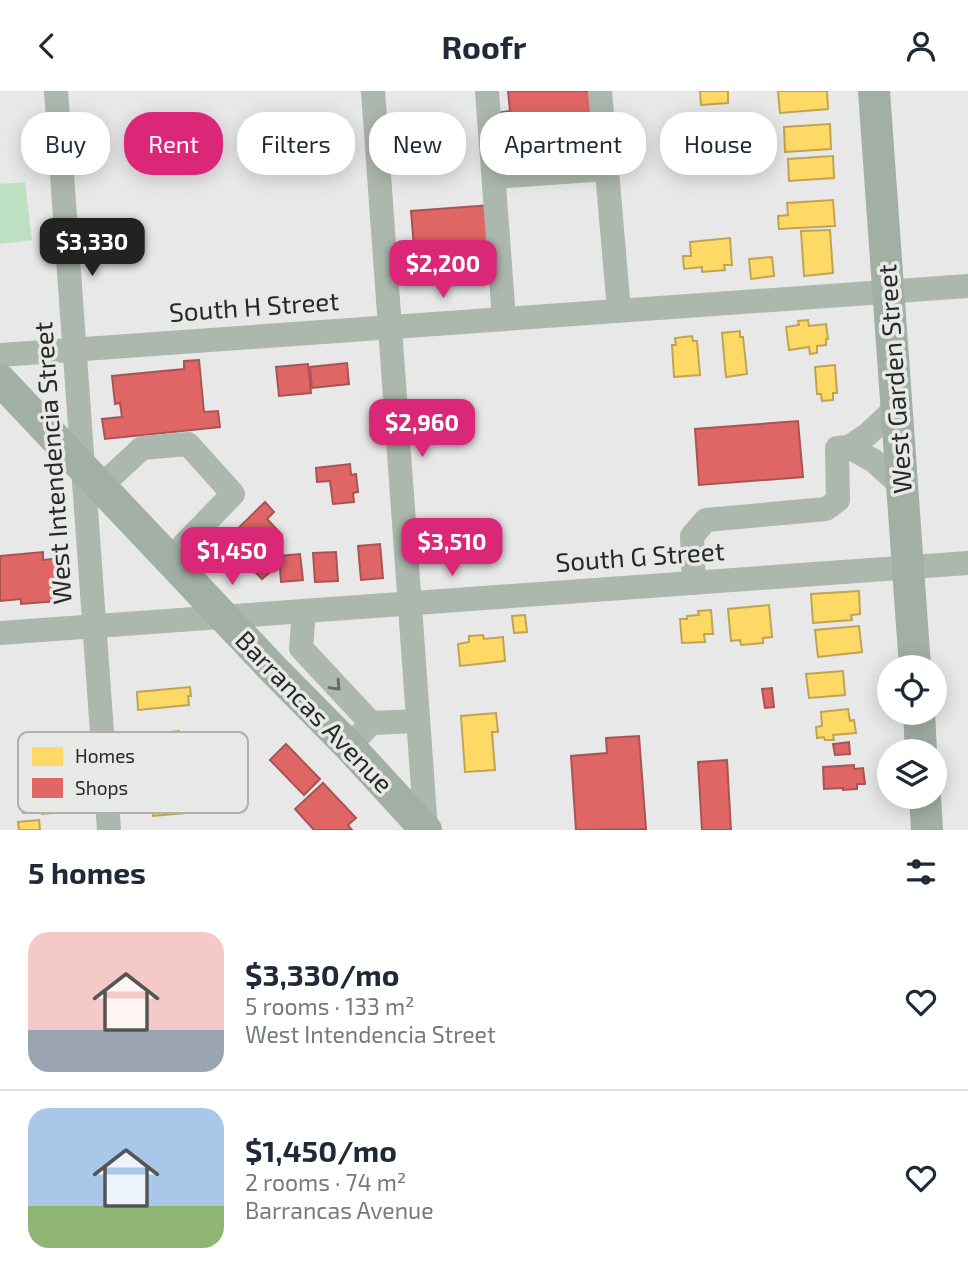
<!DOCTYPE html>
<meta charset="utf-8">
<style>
:root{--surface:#fff;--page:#f6f6f7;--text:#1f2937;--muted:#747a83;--line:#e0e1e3;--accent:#db2777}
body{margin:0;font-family:"Exo 2",sans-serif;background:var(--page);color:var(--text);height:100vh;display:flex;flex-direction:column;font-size:26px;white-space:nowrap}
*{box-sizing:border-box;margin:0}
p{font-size:23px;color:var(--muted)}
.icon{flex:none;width:38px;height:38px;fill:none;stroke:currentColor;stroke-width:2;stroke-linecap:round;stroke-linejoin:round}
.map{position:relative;height:739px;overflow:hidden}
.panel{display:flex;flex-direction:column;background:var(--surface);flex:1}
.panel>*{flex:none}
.top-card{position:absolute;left:21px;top:21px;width:928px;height:63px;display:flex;gap:14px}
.tools{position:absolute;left:877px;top:564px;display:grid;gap:14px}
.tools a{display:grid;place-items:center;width:70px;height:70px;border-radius:50%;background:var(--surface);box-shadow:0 4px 18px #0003;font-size:35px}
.price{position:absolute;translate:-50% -60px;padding:0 16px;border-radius:14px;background:var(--accent);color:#fff;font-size:23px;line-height:46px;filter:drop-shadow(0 2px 4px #0008)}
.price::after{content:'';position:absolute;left:50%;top:42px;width:21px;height:16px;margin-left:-10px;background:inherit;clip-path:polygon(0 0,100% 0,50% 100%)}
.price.on{background:#222;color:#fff}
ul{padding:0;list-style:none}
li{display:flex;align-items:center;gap:21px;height:175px;padding:0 28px}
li+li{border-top:2px solid var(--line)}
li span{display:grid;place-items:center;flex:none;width:196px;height:140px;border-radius:21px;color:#555}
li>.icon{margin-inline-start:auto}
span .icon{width:84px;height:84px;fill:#fffc;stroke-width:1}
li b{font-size:30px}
h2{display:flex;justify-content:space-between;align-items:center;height:84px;padding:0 28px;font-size:30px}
.tag{padding:0 24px;border-radius:28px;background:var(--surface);box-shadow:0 4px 18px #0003;font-size:24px;line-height:63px}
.tag.on{background:var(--accent);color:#fff}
header{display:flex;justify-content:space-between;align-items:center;height:91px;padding:0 28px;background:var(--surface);font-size:32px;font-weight:700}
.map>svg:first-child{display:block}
.green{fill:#bde0c2}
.homes{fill:#ffd966;stroke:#bfa454;stroke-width:2}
.shops{fill:#e06666;stroke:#a95454;stroke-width:2}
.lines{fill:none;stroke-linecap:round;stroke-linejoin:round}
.minor{stroke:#acb7ad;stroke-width:24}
.major{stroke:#a2afa5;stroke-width:32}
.oneway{stroke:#646964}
.labels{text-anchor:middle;stroke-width:7;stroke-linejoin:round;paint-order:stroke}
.street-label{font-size:26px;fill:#292929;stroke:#e7e9e7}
.key{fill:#e7e9e7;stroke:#aeafae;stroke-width:2}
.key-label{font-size:19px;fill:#292929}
</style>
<header><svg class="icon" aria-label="back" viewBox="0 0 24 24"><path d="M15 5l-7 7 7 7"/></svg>Roofr<svg class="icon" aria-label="person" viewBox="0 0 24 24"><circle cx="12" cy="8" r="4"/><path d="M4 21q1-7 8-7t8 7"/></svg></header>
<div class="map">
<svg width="968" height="739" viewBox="0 0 968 739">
<rect width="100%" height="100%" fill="#e8e8e8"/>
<polygon class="green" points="25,91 32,149 0,153 0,93"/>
<g class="homes">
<polygon points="700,0 728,0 728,12 701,14"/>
<polygon points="778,0 827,0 828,18 780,22"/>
<polygon points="701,23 704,47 679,49 676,26"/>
<polygon points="830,33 831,58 785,61 784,36"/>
<polygon points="833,65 834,87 789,90 788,68"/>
<polygon points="833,109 835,135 779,138 778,125 788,124 787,112"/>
<polygon points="830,139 833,182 804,185 801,140"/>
<polygon points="730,147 732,174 724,174 725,179 702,181 702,176 684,178 683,165 691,165 690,151"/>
<polygon points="772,166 774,185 751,188 749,168"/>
<polygon points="808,229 809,235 826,233 828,248 826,248 826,254 817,255 817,262 810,263 809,256 789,259 786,236 799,234 798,230"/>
<polygon points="740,240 740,246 743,246 747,283 726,286 722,242"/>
<polygon points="692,245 693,250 697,250 700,284 674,286 672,254 676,254 675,247"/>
<polygon points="835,274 837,302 833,302 833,309 822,310 821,303 817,303 815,276"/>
<polygon points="859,500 860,523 851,524 852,529 813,532 811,503"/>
<polygon points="769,514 772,546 763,547 763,552 741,554 740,549 731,550 728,518"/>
<polygon points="711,519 713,543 704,543 705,551 682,552 680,528 687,528 687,525 699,524 698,520"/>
<polygon points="525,524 527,541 514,542 512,525"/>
<polygon points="859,535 862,561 818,566 815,539"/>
<polygon points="483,544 484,548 503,546 505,570 460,575 458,553 469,551 469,545"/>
<polygon points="843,580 845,604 809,607 806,583"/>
<polygon points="190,596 191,605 188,605 189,614 138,619 137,601"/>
<polygon points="848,618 850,630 854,629 856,642 833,644 834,649 825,649 824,646 817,647 816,636 822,635 821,621"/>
<polygon points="496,622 498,641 492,641 495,679 465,681 461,625"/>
<polygon points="179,640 180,658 140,662 138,644"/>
<polygon points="71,701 71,710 75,709 76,720 42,723 41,720 23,722 21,705"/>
<polygon points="176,705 177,710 184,709 186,722 153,725 151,707"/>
<polygon points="39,729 40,739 19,739 18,731"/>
</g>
<g class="shops">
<polygon points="508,0 593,0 598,56 574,58 574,65 547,67 545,42 497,46 495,22 510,20"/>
<polygon points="491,114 495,161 415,168 411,120"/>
<polygon points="199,269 204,321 218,320 220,336 105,348 102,328 122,326 120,312 115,313 112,285 184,278 184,270"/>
<polygon points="347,272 349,293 312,297 310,276"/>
<polygon points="308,273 311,302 279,305 276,276"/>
<polygon points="798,330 803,386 699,394 695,338"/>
<polygon points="350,373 351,384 356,383 358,401 353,402 354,411 333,413 330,390 317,391 316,377"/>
<polygon points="265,411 274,421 267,428 282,444 269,456 264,473 270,481 262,488 225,450"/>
<polygon points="380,453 383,487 361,489 358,455"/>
<polygon points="43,461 43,469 61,467 64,499 57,500 58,510 21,513 21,508 0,510 0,465"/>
<polygon points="336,461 338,490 315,491 313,462"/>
<polygon points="300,463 303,489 281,491 279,465"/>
<polygon points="772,597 774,616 765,617 762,598"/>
<polygon points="639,645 646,738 576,739 571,665 607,662 606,647"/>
<polygon points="849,651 850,663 835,664 833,653"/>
<polygon points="286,653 320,688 304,704 270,669"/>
<polygon points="727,669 731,739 702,739 698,671"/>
<polygon points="854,674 854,678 863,677 865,693 857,693 857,698 843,699 843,697 824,698 823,676"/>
<polygon points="323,692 356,727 348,734 352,739 314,739 295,718"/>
</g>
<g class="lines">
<g class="minor">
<polyline points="56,0 109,739"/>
<polyline points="373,0 426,739"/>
<polyline points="487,0 504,228"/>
<polyline points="600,0 619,219"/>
<polyline points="494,86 607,78"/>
<polyline points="0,264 968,195"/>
<polyline points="897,316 867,344 849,356 874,370 903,396"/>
<polyline points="101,395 142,357 188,353 233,403 170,468"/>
<polyline points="694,492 692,445 706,429 826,418 838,409 837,357 849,356"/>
<polyline points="304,520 301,557 371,632"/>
<polyline points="0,542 968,472"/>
<polyline points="361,643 371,632 418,630"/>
</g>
<g class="major">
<polyline points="874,0 915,576"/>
<polyline points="0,289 273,578 349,655 426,739"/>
<polyline points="919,621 921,660"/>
<polyline points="925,705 927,739"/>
</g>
</g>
<defs><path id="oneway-chevron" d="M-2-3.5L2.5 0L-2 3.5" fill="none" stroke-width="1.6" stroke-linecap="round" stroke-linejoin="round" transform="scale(1.75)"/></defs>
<use class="oneway" href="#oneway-chevron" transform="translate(336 595) rotate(47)"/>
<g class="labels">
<g class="street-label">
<text transform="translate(254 216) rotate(-4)" y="9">South H Street</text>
<text transform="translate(895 288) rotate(-94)" y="9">West Garden Street</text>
<text transform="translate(53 372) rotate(-94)" y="9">West Intendencia Street</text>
<text transform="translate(640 466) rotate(-4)" y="9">South G Street</text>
<text transform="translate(314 621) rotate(46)" y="9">Barrancas Avenue</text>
</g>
</g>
<rect x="18" y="641" width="230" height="81" rx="10" class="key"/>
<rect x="32" y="656" width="31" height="19" fill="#ffd966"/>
<rect x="32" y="687" width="31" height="20" fill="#e06666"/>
<g class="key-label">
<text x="75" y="672">Homes</text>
<text x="75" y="704">Shops</text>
</g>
</svg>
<div class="tools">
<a><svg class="icon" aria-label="locate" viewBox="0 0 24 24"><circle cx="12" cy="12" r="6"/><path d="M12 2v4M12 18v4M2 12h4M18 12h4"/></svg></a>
<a><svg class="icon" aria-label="layers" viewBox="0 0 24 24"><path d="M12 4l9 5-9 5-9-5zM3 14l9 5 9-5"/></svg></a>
</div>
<b class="price on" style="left:92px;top:187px">$3,330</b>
<b class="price" style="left:443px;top:209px">$2,200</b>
<b class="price" style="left:422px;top:368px">$2,960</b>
<b class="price" style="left:452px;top:487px">$3,510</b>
<b class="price" style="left:232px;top:496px">$1,450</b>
<div class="top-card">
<a class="tag">Buy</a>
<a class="tag on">Rent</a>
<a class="tag">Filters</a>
<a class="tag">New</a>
<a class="tag">Apartment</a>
<a class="tag">House</a>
</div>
</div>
<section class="panel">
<h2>5 homes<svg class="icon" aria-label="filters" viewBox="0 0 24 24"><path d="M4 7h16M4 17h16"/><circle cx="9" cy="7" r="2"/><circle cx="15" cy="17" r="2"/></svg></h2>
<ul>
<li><span style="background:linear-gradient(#f6c9c9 70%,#9aa5b1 0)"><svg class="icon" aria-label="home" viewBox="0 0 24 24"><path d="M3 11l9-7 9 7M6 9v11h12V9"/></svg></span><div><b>$3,330/mo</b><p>5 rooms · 133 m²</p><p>West Intendencia Street</p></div><svg class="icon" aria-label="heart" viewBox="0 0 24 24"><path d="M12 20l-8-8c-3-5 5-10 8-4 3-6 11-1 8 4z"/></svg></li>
<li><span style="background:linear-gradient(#a9c7e8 70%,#8fb573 0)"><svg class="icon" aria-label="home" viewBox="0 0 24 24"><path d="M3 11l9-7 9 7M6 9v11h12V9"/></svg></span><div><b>$1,450/mo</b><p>2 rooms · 74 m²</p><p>Barrancas Avenue</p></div><svg class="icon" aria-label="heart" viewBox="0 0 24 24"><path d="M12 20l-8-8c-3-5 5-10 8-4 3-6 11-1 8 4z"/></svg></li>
</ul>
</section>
